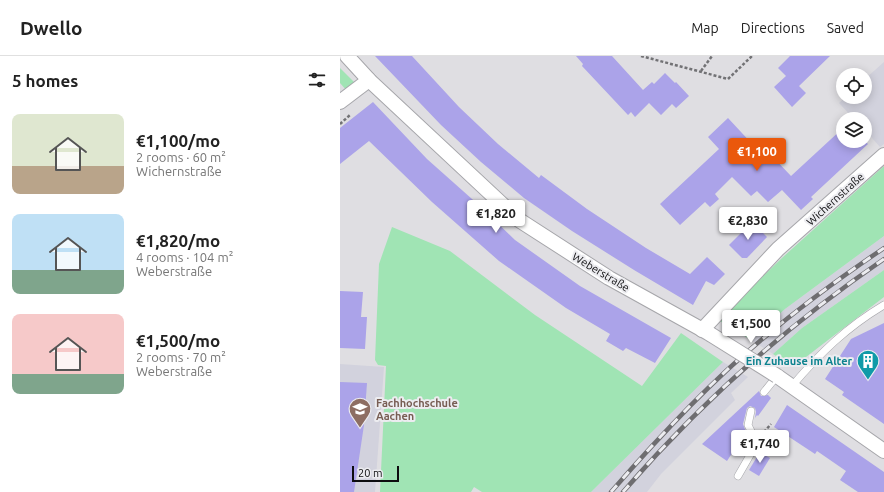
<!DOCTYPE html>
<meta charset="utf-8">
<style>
:root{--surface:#fff;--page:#f2f2f2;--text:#222;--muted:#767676;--line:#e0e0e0;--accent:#ea580c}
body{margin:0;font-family:Ubuntu,sans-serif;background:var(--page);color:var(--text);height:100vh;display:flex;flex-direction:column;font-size:15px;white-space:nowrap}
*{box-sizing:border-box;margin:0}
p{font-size:13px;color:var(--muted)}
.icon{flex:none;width:22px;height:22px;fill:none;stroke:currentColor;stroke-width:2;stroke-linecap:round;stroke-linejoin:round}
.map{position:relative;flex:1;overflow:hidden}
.sheet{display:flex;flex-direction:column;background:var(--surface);width:340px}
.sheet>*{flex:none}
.fabs{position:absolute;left:496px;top:12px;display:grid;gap:8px}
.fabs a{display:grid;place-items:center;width:36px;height:36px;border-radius:50%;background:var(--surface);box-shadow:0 2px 10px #0003;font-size:20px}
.scale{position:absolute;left:12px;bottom:10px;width:47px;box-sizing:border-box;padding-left:4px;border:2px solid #0d0d0f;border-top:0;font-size:11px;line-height:14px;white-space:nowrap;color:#0d0d0f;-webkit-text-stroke:3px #ececf0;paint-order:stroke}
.price{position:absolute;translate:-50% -34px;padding:0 9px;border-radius:4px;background:#fff;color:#222;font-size:13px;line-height:26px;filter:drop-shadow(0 1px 2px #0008)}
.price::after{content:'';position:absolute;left:50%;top:24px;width:12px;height:9px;margin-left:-6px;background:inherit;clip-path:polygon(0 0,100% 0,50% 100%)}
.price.selected{background:var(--accent);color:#fff}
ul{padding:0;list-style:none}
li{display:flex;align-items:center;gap:12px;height:100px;padding:0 12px}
li span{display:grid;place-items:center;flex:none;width:112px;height:80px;border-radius:8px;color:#555}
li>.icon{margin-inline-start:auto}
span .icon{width:48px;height:48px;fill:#fffc;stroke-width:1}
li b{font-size:17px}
h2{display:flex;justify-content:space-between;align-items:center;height:48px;padding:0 12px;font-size:17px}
header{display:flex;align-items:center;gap:24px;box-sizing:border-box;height:56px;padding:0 20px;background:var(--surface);border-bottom:1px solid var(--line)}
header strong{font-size:19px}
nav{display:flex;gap:22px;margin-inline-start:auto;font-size:14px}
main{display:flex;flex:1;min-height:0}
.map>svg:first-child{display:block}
.built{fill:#d2d2dd}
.green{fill:#a0e4b4}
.building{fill:#aba3e9}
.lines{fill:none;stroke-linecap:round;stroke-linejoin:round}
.lane-casing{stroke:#a6a6aa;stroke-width:8}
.street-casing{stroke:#a6a6aa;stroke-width:16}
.path{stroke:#727275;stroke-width:2.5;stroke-dasharray:3 2;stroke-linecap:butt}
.lane{stroke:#fff;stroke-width:7}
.street{stroke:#fff;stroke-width:14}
.rail-casing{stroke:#6e6d70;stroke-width:4.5}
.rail{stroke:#ececf0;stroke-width:3;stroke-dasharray:9;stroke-linecap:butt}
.street-bridge-casing{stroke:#a6a6aa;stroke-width:16;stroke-linecap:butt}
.street-bridge{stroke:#fff;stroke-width:14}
.labels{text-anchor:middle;stroke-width:4;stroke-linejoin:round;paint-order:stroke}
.street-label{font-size:11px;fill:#0d0d0f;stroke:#ececf0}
.culture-label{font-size:11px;font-weight:bold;fill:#0d838f;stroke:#ececf0;text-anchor:end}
.education-label{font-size:11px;font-weight:bold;fill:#785e54;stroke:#ececf0;text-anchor:start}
</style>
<header>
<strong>Dwello</strong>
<nav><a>Map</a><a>Directions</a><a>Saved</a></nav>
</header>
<main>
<section class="sheet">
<h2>5 homes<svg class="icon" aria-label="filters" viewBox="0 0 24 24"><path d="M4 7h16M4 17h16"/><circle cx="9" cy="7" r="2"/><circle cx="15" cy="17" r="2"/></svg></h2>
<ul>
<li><span style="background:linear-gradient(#dfe7d0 65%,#b9a48a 0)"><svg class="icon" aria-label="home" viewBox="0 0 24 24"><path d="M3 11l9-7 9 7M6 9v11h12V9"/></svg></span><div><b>€1,100/mo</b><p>2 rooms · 60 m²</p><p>Wichernstraße</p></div></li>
<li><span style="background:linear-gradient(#bfe0f5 70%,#7fa58c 0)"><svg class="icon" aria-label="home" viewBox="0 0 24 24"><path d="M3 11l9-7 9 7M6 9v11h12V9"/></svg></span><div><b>€1,820/mo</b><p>4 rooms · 104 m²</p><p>Weberstraße</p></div></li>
<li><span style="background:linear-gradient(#f6c9c9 75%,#7fa58c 0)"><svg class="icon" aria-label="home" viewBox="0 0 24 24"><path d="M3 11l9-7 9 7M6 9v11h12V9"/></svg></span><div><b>€1,500/mo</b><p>2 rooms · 70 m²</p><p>Weberstraße</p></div></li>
</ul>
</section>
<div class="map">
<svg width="544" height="436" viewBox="0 0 544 436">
<rect width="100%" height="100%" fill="#dfdee2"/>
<g class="built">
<polygon points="544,6 544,88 540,91 525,74 525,63 514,63 499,47 506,41 525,41 525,23"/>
<polygon points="544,180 544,214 462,272 433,298 411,284 445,253"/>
<polygon points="383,306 408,321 391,337 395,344 321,418 307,436 251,436"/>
<polygon points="0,308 44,311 35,436 0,436"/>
</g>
<g class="green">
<polygon points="0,12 14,26 14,28 7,35 0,27"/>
<polygon points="544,110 544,180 445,253 411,284 380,265 387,255 443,201"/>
<polygon points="52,171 110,195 195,259 302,330 341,277 383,306 251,436 142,436 134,431 131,436 40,436 46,310 38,309 35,304 39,208"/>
<polygon points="544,214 544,241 453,311 433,298 462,272"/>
</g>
<g class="building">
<polygon points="35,0 72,0 119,51 158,88 199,122 201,119 247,153 306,192 350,218 367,201 385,218 374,229 366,225 353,249 294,214 232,175 184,142 141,106 101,69"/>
<polygon points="236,0 272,0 303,34 312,26 314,28 325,17 335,27 336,26 349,40 336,52 332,48 321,59 309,47 295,61 291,56 288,59 242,10 243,8"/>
<polygon points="450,0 490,0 459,30 466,37 452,51 434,31 446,20 438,12"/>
<polygon points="33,46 87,103 141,151 175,184 240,230 331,282 315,307 286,292 283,295 266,285 270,278 226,252 159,205 92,146 29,85 0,108 0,72"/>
<polygon points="388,62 427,104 432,100 451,120 503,72 503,85 525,85 528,88 471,141 473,143 461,154 442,134 428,146 417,135 411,140 392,121 375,138 379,143 370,151 365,146 340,169 320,148 379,93 368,81"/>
<polygon points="412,166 427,181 407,202 402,202 389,189"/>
<polygon points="0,235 23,236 21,261 27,261 25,293 0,292"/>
<polygon points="544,267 544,368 502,339 504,336 485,323 511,283"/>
<polygon points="0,326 27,327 24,369 14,436 0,436"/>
<polygon points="419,335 421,340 428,339 431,342 418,360 417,359 415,362 416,356 415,352 410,350 407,352 403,368 406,376 387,405 362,388"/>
<polygon points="447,349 544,416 544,436 518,436 500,424 506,415 477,395 475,398 434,371"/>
<polygon points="420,396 430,402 419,420 409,414"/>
</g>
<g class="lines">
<g class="lane-casing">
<g id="lane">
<path d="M452 330C480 297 507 271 544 249"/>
<polyline points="424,336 437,320"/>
<polyline points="398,420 417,387 408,369 411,355"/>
</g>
</g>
<g class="street-casing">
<g id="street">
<polyline points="7,0 29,24 179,164 269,222 370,278"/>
<polyline points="0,46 29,24"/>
<polyline points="362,274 438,193 544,99"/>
<polyline points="437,320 544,395"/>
</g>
</g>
<g class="path">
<polyline points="301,0 388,23 412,0"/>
<polyline points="361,15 372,0"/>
<polyline points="0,68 10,59"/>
<polyline points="424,376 431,368"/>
</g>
<use href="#lane" class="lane"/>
<use href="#street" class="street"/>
<g class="rail-casing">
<g id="rail">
<path d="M271 436C317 383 366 330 420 285 460 251 501 221 544 192"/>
<path d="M283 436C361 346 446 270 544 203"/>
</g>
</g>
<use href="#rail" class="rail"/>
<g class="street-bridge-casing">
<polyline id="street-bridge" points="370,278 437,320"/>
</g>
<use href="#street-bridge" class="street-bridge"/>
</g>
<defs>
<g id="building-pin" transform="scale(1.15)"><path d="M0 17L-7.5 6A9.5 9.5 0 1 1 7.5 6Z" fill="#0f9aa8" stroke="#ececf0"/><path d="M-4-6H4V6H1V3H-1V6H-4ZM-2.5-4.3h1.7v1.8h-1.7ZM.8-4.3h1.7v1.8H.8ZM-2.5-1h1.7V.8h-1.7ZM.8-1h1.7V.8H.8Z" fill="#fff"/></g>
<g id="university-pin" transform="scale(1.15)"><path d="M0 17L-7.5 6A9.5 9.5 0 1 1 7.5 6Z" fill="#8d6e63" stroke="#ececf0"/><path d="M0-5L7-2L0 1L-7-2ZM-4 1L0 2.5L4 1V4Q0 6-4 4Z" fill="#fff"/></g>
</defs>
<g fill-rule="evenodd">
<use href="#building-pin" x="528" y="305"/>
<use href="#university-pin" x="20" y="353"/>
</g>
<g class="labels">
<g class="street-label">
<text transform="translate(495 143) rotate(-42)" y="4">Wichernstraße</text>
<text transform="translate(261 216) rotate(31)" y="4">Weberstraße</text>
</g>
<g class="culture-label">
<text x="512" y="309">Ein Zuhause im Alter</text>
</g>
<g class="education-label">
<text x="36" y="351">Fachhochschule<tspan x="36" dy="13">Aachen</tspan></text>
</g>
</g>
</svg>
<div class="fabs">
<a><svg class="icon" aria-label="locate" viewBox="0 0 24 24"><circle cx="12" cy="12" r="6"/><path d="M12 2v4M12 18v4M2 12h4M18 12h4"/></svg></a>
<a><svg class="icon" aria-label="layers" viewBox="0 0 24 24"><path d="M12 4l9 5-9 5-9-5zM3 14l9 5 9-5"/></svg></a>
</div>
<div class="scale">20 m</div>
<b class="price selected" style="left:417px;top:116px">€1,100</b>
<b class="price" style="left:156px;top:178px">€1,820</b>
<b class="price" style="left:408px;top:185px">€2,830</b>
<b class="price" style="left:411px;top:288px">€1,500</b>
<b class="price" style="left:420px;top:408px">€1,740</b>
</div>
</main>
